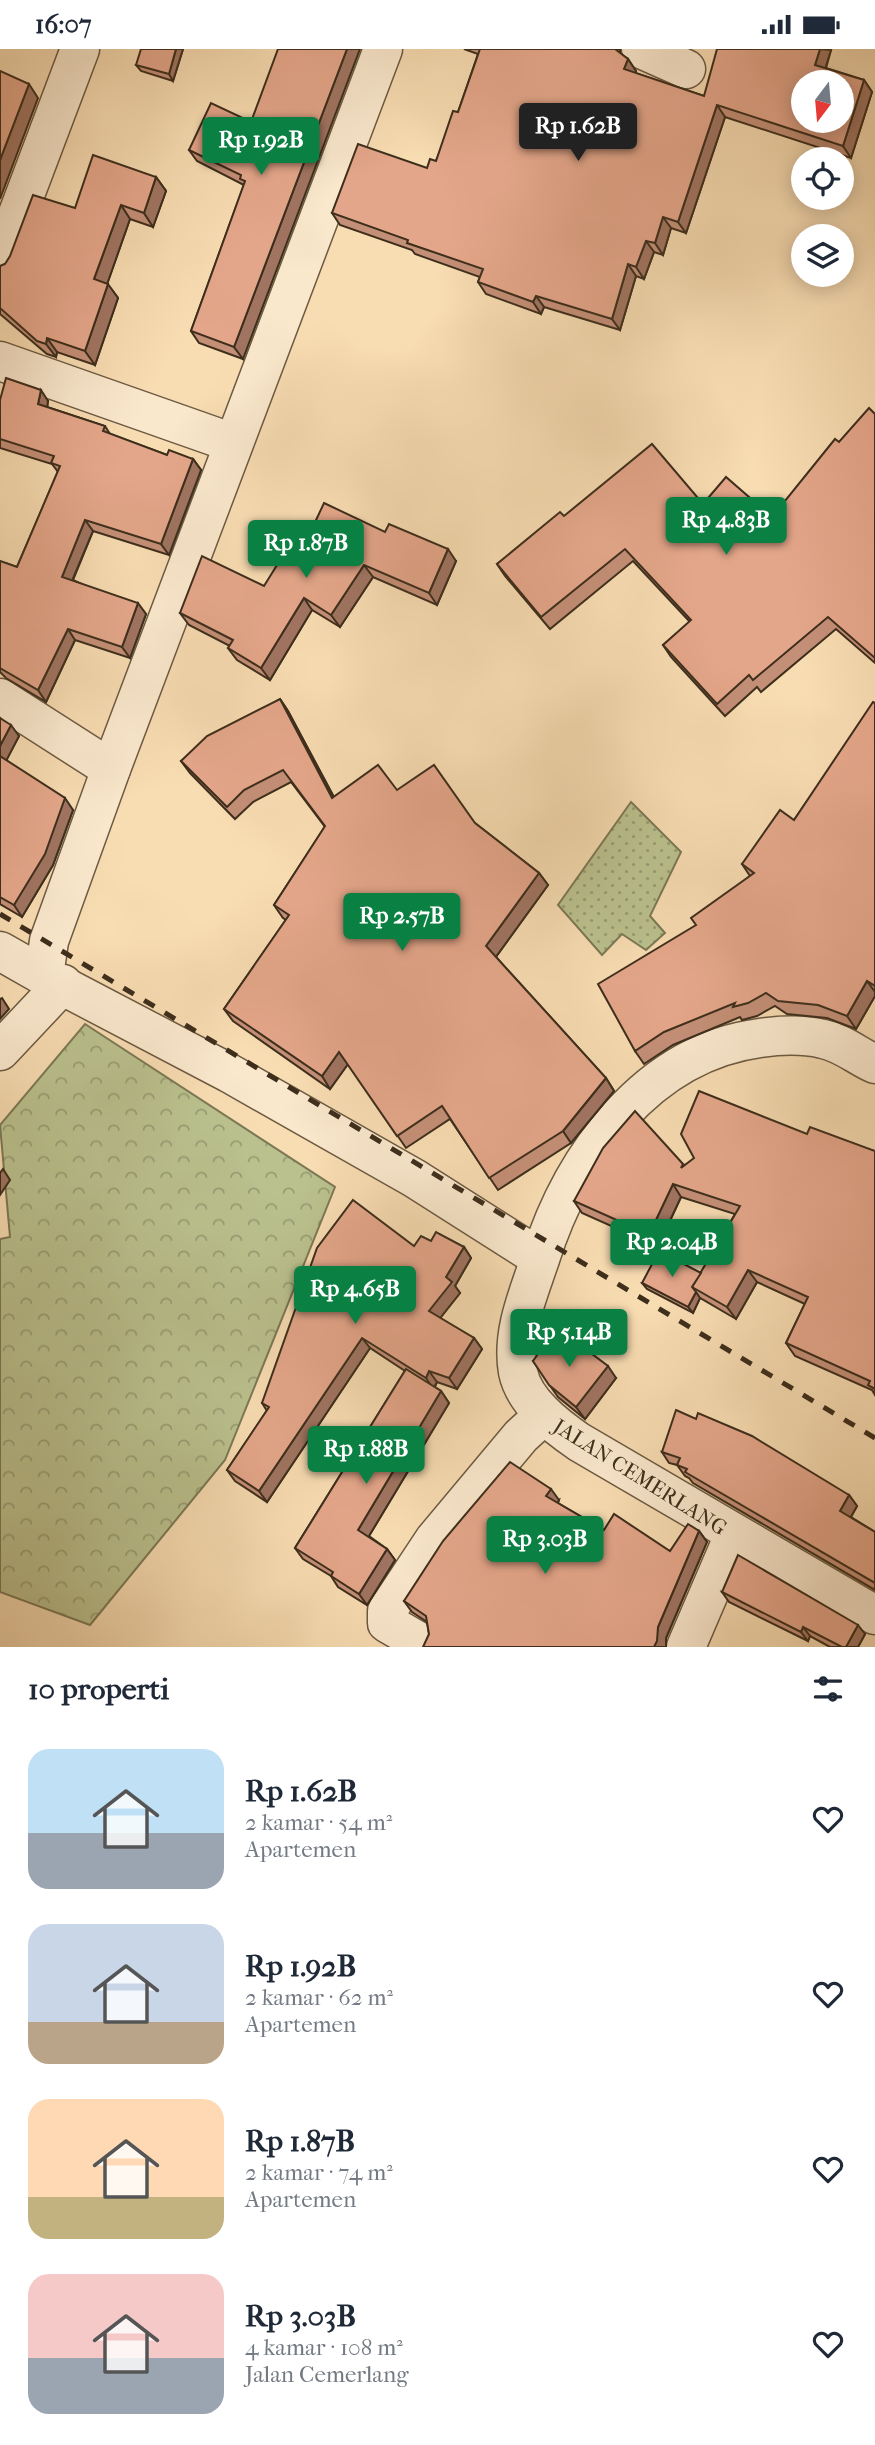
<!DOCTYPE html>
<html lang="id">
<meta charset="utf-8">
<style>
:root{--surface:#fff;--page:#f2f2f3;--text:#1f2937;--muted:#747a83;--accent:#0b8043}
body{margin:0;font-family:"IM FELL French Canon",serif;background:var(--page);color:var(--text);height:100vh;display:flex;flex-direction:column;font-size:26px;white-space:nowrap}
*{box-sizing:border-box;margin:0}
p{font-size:23px;color:var(--muted)}
.icon{flex:none;width:38px;height:38px;fill:none;stroke:currentColor;stroke-width:2;stroke-linecap:round;stroke-linejoin:round}
.map{position:relative;height:1598px;overflow:hidden}
.drawer{display:flex;flex-direction:column;background:var(--surface);flex:1}
.drawer>*{flex:none}
.needle{width:46px;rotate:196deg}
.buttons{position:absolute;left:791px;top:21px;display:grid;gap:14px}
.buttons a{display:grid;place-items:center;width:63px;height:63px;border-radius:50%;background:var(--surface);box-shadow:0 4px 18px #0003;font-size:35px}
.price{position:absolute;translate:-50% -60px;padding:0 16px;border-radius:7px;background:var(--accent);color:#fff;font-size:23px;line-height:46px;filter:drop-shadow(0 2px 4px #0008)}
.price::after{content:'';position:absolute;left:50%;top:42px;width:21px;height:16px;margin-left:-10px;background:inherit;clip-path:polygon(0 0,100% 0,50% 100%)}
.price.current{background:#222;color:#fff}
ul{padding:0;list-style:none}
li{display:flex;align-items:center;gap:21px;height:175px;padding:0 28px}
li span{display:grid;place-items:center;flex:none;width:196px;height:140px;border-radius:21px;color:#555}
li>.icon{margin-inline-start:auto}
span .icon{width:84px;height:84px;fill:#fffc;stroke-width:1}
li b{font-size:30px}
h2{display:flex;justify-content:space-between;align-items:center;height:84px;padding:0 28px;font-size:30px}
.status{display:flex;justify-content:space-between;align-items:center;height:49px;padding:0 35px;background:var(--surface);direction:ltr}
.status svg{height:19px;fill:currentColor}
.map>svg:first-child{display:block}
.grass{fill:url(#grass-dots);stroke:#7c7855;stroke-width:2}
.forest{fill:url(#forest-crowns);stroke:#7c7855;stroke-width:2}
.lines{fill:none;stroke-linecap:round;stroke-linejoin:round}
.minor-casing{stroke:#6c5a42;stroke-width:41}
.minor{stroke:#fae8cd;stroke-width:38}
.rail{stroke:#3d2e1c;stroke-width:5;stroke-dasharray:12 12;stroke-linecap:butt}
.wall{fill:#c48f77;stroke:#3d2e1c;stroke-width:2}
.shaded-wall{fill:#a07461;stroke:#3d2e1c;stroke-width:2}
.building{fill:#e4a68a;stroke:#3d2e1c;stroke-width:2;fill-rule:evenodd}
.labels{text-anchor:middle;stroke-width:5;stroke-linejoin:round;paint-order:stroke}
.street-label{font-size:21px;fill:#3d2e1c;stroke:#fae8cd}
</style>
<div class="status"><b>16:07</b><svg viewBox="0 0 49 12"><path d="M0 12V9h3v3zM5 12V6h3v6zM10 12V3h3v9zM15 12V0h3v12zM26 1h20v11H26zM47 4h2v5h-2z"/></svg></div>
<div class="map">
<svg width="875" height="1598" viewBox="0 0 875 1598">
<defs>
<pattern id="grass-dots" width="8" height="8" patternUnits="userSpaceOnUse" patternTransform="scale(1.75)"><rect width="8" height="8" fill="#bac18e"/><path d="M2 2h.1M6 6h.1" fill="none" stroke="#989d73" stroke-width="1.8" stroke-linecap="round"/></pattern>
<pattern id="forest-crowns" width="20" height="18" patternUnits="userSpaceOnUse" patternTransform="scale(1.75)"><rect width="20" height="18" fill="#bac18e"/><path d="M2 6a3 3 0 1 1 6 0M12 15a3 3 0 1 1 6 0" fill="none" stroke="#989d73"/></pattern>
</defs>
<rect width="100%" height="100%" fill="#f8dcb2"/>
<filter id="stains"><feTurbulence type="fractalNoise" baseFrequency=".00286" numOctaves="4"/><feColorMatrix values="0 0 0 0 .2 0 0 0 0 .09 0 0 0 0 .02 0 0 0 .5 -.17"/></filter>
<radialGradient id="worn" r=".72"><stop offset=".6" stop-color="#630" stop-opacity="0"/><stop offset="1" stop-color="#630" stop-opacity=".3"/></radialGradient>
<polygon class="grass" points="631,753 681,803 650,867 665,884 646,901 622,885 602,906 558,856"/>
<polygon class="forest" points="85,975 335,1138 225,1411 90,1576 0,1543 0,1190 10,1188 0,1076"/>
<g class="lines">
<g class="minor-casing">
<g id="minor">
<polyline points="383,0 111,720 49,892 44,927 229,1024 414,1129 540,1209"/>
<polyline points="641,0 686,20"/>
<polyline points="0,212 80,0"/>
<polyline points="0,312 233,394"/>
<polyline points="0,649 111,720"/>
<polyline points="0,902 44,927"/>
<polyline points="0,1002 63,935"/>
<path d="M875 1015C857 1007 843 994 823 990 802 985 781 986 760 989 647 1004 572 1108 540 1210 528 1246 511 1284 518 1323 524 1353 556 1377 579 1393L875 1566"/>
<polyline points="414,1598 416,1591 387,1574 387,1562 434,1491 521,1387 543,1367"/>
<polyline points="686,1598 734,1486"/>
</g>
</g>
<use href="#minor" class="minor"/>
<polyline class="rail" points="0,865 875,1389"/>
</g>
<g class="wall">
<polygon points="183,0 173,32 141,22 136,16"/>
<polygon points="464,0 620,0 620,4 628,10 636,22 635,24 704,47 831,1 826,19 864,31 872,43 851,109 725,68 686,184 671,179 663,206 654,203 644,230 636,227 620,281 544,258 541,265 486,245 478,233 480,228 415,205 412,201 340,176 332,164 427,119 436,112 458,63 478,5"/>
<polygon points="251,73 243,310 199,294 191,282 244,136 197,112 189,101"/>
<polygon points="156,128 166,142 153,178 130,170 107,235 118,249 95,316 57,303 56,308 47,305 0,265 0,217 5,215 75,159"/>
<polygon points="0,351 48,352 47,358 105,377 110,385 167,406 193,410 201,421 169,506 93,482 73,531 146,565 130,609 75,591 46,653 6,629 0,623 0,512 17,518 58,423 52,415 0,399"/>
<polygon points="875,365 875,614 836,580 761,643 757,638 725,667 671,608 663,596 690,573 633,512 550,580 505,527 497,515 564,467 703,455 772,468 839,393"/>
<polygon points="385,483 456,512 437,556 373,528 340,578 312,561 270,631 237,611 228,599 230,597 189,576 180,564 264,537 303,499"/>
<polygon points="280,650 288,662 334,748 397,741 475,774 539,824 548,836 496,908 606,1029 614,1042 571,1094 498,1141 450,1070 406,1099 348,1015 330,1040 233,972 224,960 286,871 283,869 274,856 325,778 291,733 253,753 235,770 190,724 181,712"/>
<polygon points="875,654 875,947 856,980 827,969 787,965 775,957 757,967 742,971 740,968 673,996 644,1015 635,1002 696,876 750,827 742,815 794,771"/>
<polygon points="0,669 19,687 6,711 73,761 53,816 22,868 0,855"/>
<polygon points="807,1085 875,1102 875,1346 872,1341 795,1307 786,1294 805,1255 757,1233 736,1270 700,1249 693,1264 647,1240 642,1234 701,1224 735,1165 681,1148 654,1206 624,1192 615,1180 616,1179 582,1164 574,1152 684,1116"/>
<polygon points="431,1192 464,1198 471,1209 455,1237 460,1244 440,1269 474,1289 482,1300 457,1340 437,1333 435,1338 441,1342 449,1354 369,1487 387,1500 395,1511 367,1556 338,1538 331,1527 303,1510 295,1499 405,1322 370,1299 267,1453 235,1432 227,1421 267,1362 262,1354 414,1197"/>
<polygon points="559,1299 616,1329 585,1370 558,1348 533,1312"/>
<polygon points="662,1403 849,1446 857,1457 851,1468 875,1483 875,1541 693,1434 689,1429 685,1427 677,1416 669,1414"/>
<polygon points="559,1451 558,1454 604,1481 670,1502 699,1482 707,1493 666,1589 429,1585 427,1573 412,1563 404,1552"/>
<polygon points="722,1543 865,1585 858,1598 830,1598 810,1587 808,1592 729,1553"/>
</g>
<g class="shaded-wall">
<polygon points="176,0 183,0 173,32 169,25"/>
<polygon points="347,0 360,0 243,310 234,298"/>
<polygon points="820,0 831,1 823,27 815,16"/>
<polygon points="628,10 636,22 632,31 624,20"/>
<polygon points="864,31 872,43 851,109 843,97"/>
<polygon points="29,35 38,49 0,150 0,111"/>
<polygon points="717,56 725,68 686,184 678,173"/>
<polygon points="156,128 166,142 153,178 144,164"/>
<polygon points="121,156 130,170 104,244 94,230"/>
<polygon points="663,168 671,179 663,206 655,194"/>
<polygon points="646,192 654,203 644,230 636,218"/>
<polygon points="628,215 636,227 620,281 612,270"/>
<polygon points="108,235 118,249 95,316 85,302"/>
<polygon points="536,247 544,258 541,265 533,253"/>
<polygon points="47,289 57,303 56,308 46,295"/>
<polygon points="41,341 48,352 46,367 38,355"/>
<polygon points="193,410 201,421 169,506 161,495"/>
<polygon points="85,471 93,482 69,539 62,528"/>
<polygon points="448,500 456,512 437,556 429,544"/>
<polygon points="364,516 373,528 340,578 331,566"/>
<polygon points="304,549 312,561 270,631 261,619"/>
<polygon points="138,554 146,565 130,609 122,598"/>
<polygon points="68,580 75,591 46,653 38,641"/>
<polygon points="280,650 288,662 341,762 332,749"/>
<polygon points="11,676 19,687 4,716 0,710 0,697"/>
<polygon points="65,749 73,761 53,816 22,868 14,856"/>
<polygon points="539,824 548,836 495,909 486,897"/>
<polygon points="867,932 875,943 875,947 856,980 847,967"/>
<polygon points="2,949 9,960 0,970 0,950"/>
<polygon points="339,1003 348,1015 330,1040 322,1027"/>
<polygon points="606,1029 614,1042 571,1094 563,1082"/>
<polygon points="3,1120 10,1131 0,1146 0,1124"/>
<polygon points="673,1135 681,1148 654,1206 645,1194"/>
<polygon points="464,1198 471,1209 455,1237 460,1244 437,1273 429,1262 446,1228"/>
<polygon points="748,1221 757,1233 736,1270 727,1258"/>
<polygon points="696,1243 700,1249 693,1264 688,1258"/>
<polygon points="362,1289 370,1299 267,1453 259,1442"/>
<polygon points="474,1289 482,1300 457,1340 449,1329"/>
<polygon points="608,1317 616,1329 585,1370 576,1358"/>
<polygon points="429,1322 437,1333 433,1340 426,1329"/>
<polygon points="441,1342 449,1354 366,1492 358,1481"/>
<polygon points="551,1440 559,1451 555,1459 546,1447"/>
<polygon points="849,1446 857,1457 848,1473 840,1462"/>
<polygon points="699,1482 707,1493 666,1589 666,1598 654,1598 658,1578"/>
<polygon points="387,1500 395,1511 367,1556 359,1545"/>
<polygon points="858,1576 865,1585 858,1598 846,1598"/>
<polygon points="803,1578 810,1587 808,1592 801,1583"/>
</g>
<g class="building">
<polygon points="141,0 176,0 169,25 136,16"/>
<polygon points="278,0 347,0 234,298 191,282 245,132 240,130 241,126 189,101 211,54 251,73"/>
<path d="M480 0H615L628 10 624 20 704 47 717 0H820L815 16 864 31 843 97 717 56 678 173 663 168 655 194 646 192 636 218 628 215 612 270 536 247 533 253 478 233 483 220 407 194 408 191 332 164 358 95 427 119 430 110 436 112 453 62 458 63ZM803 33H842V72H803Z"/>
<polygon points="0,22 29,35 0,111"/>
<polygon points="93,106 156,128 144,164 121,156 94,230 108,235 85,302 47,289 46,295 37,292 0,259 0,217 5,215 10,207 33,146 75,159"/>
<polygon points="6,329 41,341 38,355 105,377 103,382 167,406 169,401 193,410 161,495 85,471 62,528 138,554 122,598 68,580 38,641 0,619 0,512 17,518 60,417 51,414 54,407 0,390 0,351"/>
<polygon points="869,359 875,365 875,609 828,568 753,631 749,626 717,655 663,596 691,571 625,500 541,568 497,515 560,463 564,467 652,395 703,455 726,428 772,468 835,390 839,393"/>
<polygon points="324,454 385,483 389,475 448,500 429,544 364,516 331,566 304,549 261,619 228,599 233,591 180,564 202,507 264,537 292,492 303,499"/>
<polygon points="280,650 332,749 378,716 397,741 434,716 475,774 539,824 486,897 606,1029 563,1082 489,1129 442,1057 397,1087 339,1003 322,1027 224,960 289,866 274,856 325,777 283,721 244,741 227,758 181,712 207,687"/>
<polygon points="873,653 875,654 875,937 867,932 847,967 818,956 778,952 766,944 748,954 733,958 735,954 664,983 635,1002 598,935 696,876 691,869 754,824 742,815 780,761 794,771"/>
<polygon points="0,669 11,676 0,697"/>
<polygon points="0,707 65,749 45,805 14,856 0,848"/>
<polygon points="699,1042 807,1085 810,1078 875,1102 875,1340 868,1336 870,1332 786,1294 808,1248 748,1221 727,1258 692,1238 740,1157 673,1135 645,1194 615,1180 619,1172 574,1152 603,1099 635,1062 683,1115 681,1119 694,1109 681,1085"/>
<polygon points="353,1151 414,1197 421,1187 431,1192 436,1183 464,1198 446,1228 452,1233 429,1262 474,1289 449,1329 429,1322 426,1329 362,1289 259,1442 227,1421 269,1358 262,1354 317,1199"/>
<polygon points="659,1202 701,1224 692,1238 696,1243 688,1258 642,1234"/>
<polygon points="568,1287 608,1317 576,1358 549,1336 533,1312 548,1291 559,1299"/>
<polygon points="406,1320 441,1342 358,1481 387,1500 359,1545 331,1527 333,1523 295,1499"/>
<polygon points="676,1361 696,1370 698,1364 752,1387 849,1446 840,1462 875,1483 875,1534 685,1423 687,1420 677,1416 680,1409 662,1403"/>
<polygon points="510,1413 551,1440 546,1447 604,1481 614,1465 670,1502 688,1475 699,1482 658,1578 657,1592 654,1598 423,1598 429,1585 426,1567 404,1552 443,1492"/>
<polygon points="738,1506 858,1576 846,1598 842,1598 803,1578 801,1583 722,1543"/>
</g>
<g class="labels">
<g class="street-label">
<text transform="translate(640 1428) rotate(32)" y="7">JALAN CEMERLANG</text>
</g>
</g>
<rect width="100%" height="100%" filter="url(#stains)"/>
<rect width="100%" height="100%" fill="url(#worn)"/>
</svg>
<div class="buttons">
<a><svg class="needle" viewBox="-14 -14 28 28"><path d="M0-13l5 13h-10z" fill="#e53935"/><path d="M0 13l5-13h-10z" fill="#747a83"/></svg></a>
<a><svg class="icon" aria-label="locate" viewBox="0 0 24 24"><circle cx="12" cy="12" r="6"/><path d="M12 2v4M12 18v4M2 12h4M18 12h4"/></svg></a>
<a><svg class="icon" aria-label="layers" viewBox="0 0 24 24"><path d="M12 4l9 5-9 5-9-5zM3 14l9 5 9-5"/></svg></a>
</div>
<b class="price current" style="left:578px;top:114px">Rp 1.62B</b>
<b class="price" style="left:261px;top:128px">Rp 1.92B</b>
<b class="price" style="left:726px;top:508px">Rp 4.83B</b>
<b class="price" style="left:306px;top:531px">Rp 1.87B</b>
<b class="price" style="left:402px;top:904px">Rp 2.57B</b>
<b class="price" style="left:672px;top:1230px">Rp 2.04B</b>
<b class="price" style="left:355px;top:1277px">Rp 4.65B</b>
<b class="price" style="left:569px;top:1320px">Rp 5.14B</b>
<b class="price" style="left:366px;top:1437px">Rp 1.88B</b>
<b class="price" style="left:545px;top:1527px">Rp 3.03B</b>
</div>
<section class="drawer">
<h2>10 properti<svg class="icon" aria-label="filters" viewBox="0 0 24 24"><path d="M4 7h16M4 17h16"/><circle cx="9" cy="7" r="2"/><circle cx="15" cy="17" r="2"/></svg></h2>
<ul>
<li><span style="background:linear-gradient(#bfe0f5 60%,#9aa5b1 0)"><svg class="icon" aria-label="home" viewBox="0 0 24 24"><path d="M3 11l9-7 9 7M6 9v11h12V9"/></svg></span><div><b>Rp 1.62B</b><p>2 kamar · 54 m²</p><p>Apartemen</p></div><svg class="icon" aria-label="heart" viewBox="0 0 24 24"><path d="M12 20l-8-8c-3-5 5-10 8-4 3-6 11-1 8 4z"/></svg></li>
<li><span style="background:linear-gradient(#c9d6e8 70%,#b9a48a 0)"><svg class="icon" aria-label="home" viewBox="0 0 24 24"><path d="M3 11l9-7 9 7M6 9v11h12V9"/></svg></span><div><b>Rp 1.92B</b><p>2 kamar · 62 m²</p><p>Apartemen</p></div><svg class="icon" aria-label="heart" viewBox="0 0 24 24"><path d="M12 20l-8-8c-3-5 5-10 8-4 3-6 11-1 8 4z"/></svg></li>
<li><span style="background:linear-gradient(#ffd9b3 70%,#c2b280 0)"><svg class="icon" aria-label="home" viewBox="0 0 24 24"><path d="M3 11l9-7 9 7M6 9v11h12V9"/></svg></span><div><b>Rp 1.87B</b><p>2 kamar · 74 m²</p><p>Apartemen</p></div><svg class="icon" aria-label="heart" viewBox="0 0 24 24"><path d="M12 20l-8-8c-3-5 5-10 8-4 3-6 11-1 8 4z"/></svg></li>
<li><span style="background:linear-gradient(#f6c9c9 60%,#9aa5b1 0)"><svg class="icon" aria-label="home" viewBox="0 0 24 24"><path d="M3 11l9-7 9 7M6 9v11h12V9"/></svg></span><div><b>Rp 3.03B</b><p>4 kamar · 108 m²</p><p>Jalan Cemerlang</p></div><svg class="icon" aria-label="heart" viewBox="0 0 24 24"><path d="M12 20l-8-8c-3-5 5-10 8-4 3-6 11-1 8 4z"/></svg></li>
</ul>
</section>
